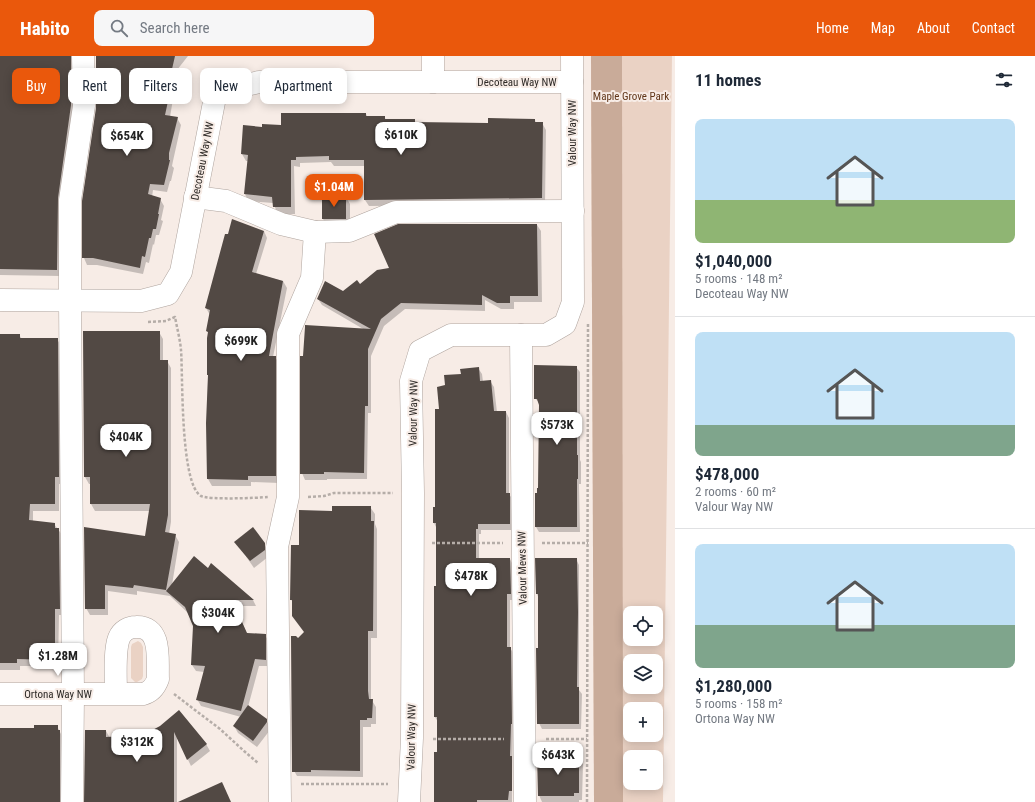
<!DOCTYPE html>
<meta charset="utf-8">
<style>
:root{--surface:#fff;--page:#f6f6f7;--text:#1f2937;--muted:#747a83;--line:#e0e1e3;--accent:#ea580c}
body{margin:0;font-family:"Roboto Condensed",sans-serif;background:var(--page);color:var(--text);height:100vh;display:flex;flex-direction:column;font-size:15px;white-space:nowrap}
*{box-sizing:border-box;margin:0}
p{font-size:13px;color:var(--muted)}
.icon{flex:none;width:22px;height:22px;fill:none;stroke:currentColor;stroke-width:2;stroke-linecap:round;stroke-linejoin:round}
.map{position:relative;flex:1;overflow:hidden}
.panel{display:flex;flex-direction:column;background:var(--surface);width:360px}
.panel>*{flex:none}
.guide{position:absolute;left:12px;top:12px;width:380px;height:36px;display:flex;gap:8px}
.fabs{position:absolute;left:623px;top:550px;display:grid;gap:8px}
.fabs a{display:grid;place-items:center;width:40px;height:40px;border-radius:8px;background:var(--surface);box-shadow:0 2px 10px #0003;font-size:20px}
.price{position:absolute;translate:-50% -34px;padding:0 9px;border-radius:8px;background:#fff;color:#222;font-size:13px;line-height:26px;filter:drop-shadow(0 1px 2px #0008)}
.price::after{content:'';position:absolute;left:50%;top:24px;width:12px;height:9px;margin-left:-6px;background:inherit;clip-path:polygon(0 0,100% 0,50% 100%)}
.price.selected{background:var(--accent);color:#fff}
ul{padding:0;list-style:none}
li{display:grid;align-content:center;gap:8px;height:212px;padding:0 20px}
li+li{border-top:1px solid var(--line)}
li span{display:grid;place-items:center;height:124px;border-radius:8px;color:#555}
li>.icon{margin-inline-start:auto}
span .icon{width:72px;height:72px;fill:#fffc;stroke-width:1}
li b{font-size:17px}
h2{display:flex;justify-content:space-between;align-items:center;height:48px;padding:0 20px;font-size:17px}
.tag{padding:0 14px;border-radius:8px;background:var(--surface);box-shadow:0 2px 10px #0003;font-size:14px;line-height:36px}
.tag.selected{background:var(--accent);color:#fff}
header{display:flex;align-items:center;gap:24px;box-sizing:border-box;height:56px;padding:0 20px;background:var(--accent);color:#fff}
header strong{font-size:19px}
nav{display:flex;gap:22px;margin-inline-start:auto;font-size:14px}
.search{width:280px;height:36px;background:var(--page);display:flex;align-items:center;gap:10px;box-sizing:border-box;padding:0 14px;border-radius:8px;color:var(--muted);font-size:15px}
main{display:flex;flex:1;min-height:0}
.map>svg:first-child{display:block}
.green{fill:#ead2c4;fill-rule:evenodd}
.forest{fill:#c9ab99}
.shadow{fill:#0003}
.building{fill:#524944}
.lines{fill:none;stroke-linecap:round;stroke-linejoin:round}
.minor-casing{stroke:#afa49e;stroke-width:23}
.path{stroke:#b5ada8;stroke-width:2.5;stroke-dasharray:3 2;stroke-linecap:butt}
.minor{stroke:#fff;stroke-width:22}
.labels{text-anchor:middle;stroke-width:4;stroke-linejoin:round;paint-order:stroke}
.street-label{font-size:11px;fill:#2d2926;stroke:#f7ece6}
.park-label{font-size:11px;fill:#603619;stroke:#f7ece6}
</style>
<header>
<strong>Habito</strong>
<div class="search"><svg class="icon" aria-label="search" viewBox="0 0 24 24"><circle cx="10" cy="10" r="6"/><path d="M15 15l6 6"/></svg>Search here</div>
<nav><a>Home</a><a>Map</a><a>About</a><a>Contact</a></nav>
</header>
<main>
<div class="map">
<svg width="675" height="746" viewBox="0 0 675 746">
<rect width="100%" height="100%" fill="#f7ece6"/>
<g class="green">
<path d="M591 0H672L663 746H594ZM630 557H656V583H630ZM630 605H656V631H630ZM630 653H656V679H630ZM630 701H656V727H630Z"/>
<polygon points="138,585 141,587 143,591 143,620 142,623 137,626 135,626 131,622 131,591 132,588"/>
</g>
<polygon class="forest" points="591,0 622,0 623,746 594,746"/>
<g class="shadow">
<polygon points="0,0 76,0 75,57 60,220 0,219"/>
<polygon points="97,0 188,0 177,14 171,40 173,43 170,61 177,62 181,69 173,105 172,110 174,112 171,125 170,125 167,136 153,134 152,141 160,143 164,150 161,164 163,165 159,179 156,179 154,189 153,188 149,207 146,206 143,218 97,209 87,209 84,202 97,52"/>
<polygon points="366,58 368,62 385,62 386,64 414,64 416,67 489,68 535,64 536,67 542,67 546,74 545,148 369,150 365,144 365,110 334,110 331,106 300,107 300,111 294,110 295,158 278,158 273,147 248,145 245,138 248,105 246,105 242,98 263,72"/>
<polygon points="323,141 346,141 350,148 350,169 327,170 323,163"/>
<polygon points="537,169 541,175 542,246 514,246 514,253 501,253 485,244 485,255 405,253 384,270 371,300 371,357 368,357 367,423 327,423 327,424 305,424 302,417 365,274 322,249 318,243 343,236 360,229 391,213"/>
<polygon points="264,175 267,182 256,218 283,225 287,232 273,301 275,301 279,307 279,427 251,426 251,430 212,430 208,423 207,367 209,278 207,275 210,259 206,252"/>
<polygon points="159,276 163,283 163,305 167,305 171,312 171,466 169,478 175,479 179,486 172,529 208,513 212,509 253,544 256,550 235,550 247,578 265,579 269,586 269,610 259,610 248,651 266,664 270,671 270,674 257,691 238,677 234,670 241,661 201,650 197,643 204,616 196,615 192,609 194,570 188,557 170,540 137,535 137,539 108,535 108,559 90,559 86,552 85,472 146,481 150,455 95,455 91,448 91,428 89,428 85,421"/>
<polygon points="0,279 19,279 22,283 57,283 61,290 62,428 59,428 59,455 33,455 33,465 54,468 63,480 63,559 59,559 58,610 20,610 20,614 0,614"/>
<polygon points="576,311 580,316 580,404 581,406 581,428 579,428 580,476 539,476 536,471 539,433 540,348 535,342"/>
<polygon points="478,312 482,318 483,326 490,325 494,331 497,356 506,356 509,362 509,438 513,444 513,474 481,474 481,478 479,478 479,503 510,503 513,509 514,544 510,544 510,592 514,598 515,656 513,656 512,746 435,746 438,666 435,661 437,473 434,467 434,452 436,452 440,354 446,330 462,318"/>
<polygon points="370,451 375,458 375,468 377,473 377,582 371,582 371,643 376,651 376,668 371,668 371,671 363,671 363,721 297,720 293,713 298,583 305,576 291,543 300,490 333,456"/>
<polygon points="236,486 264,488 268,495 268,501 254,512"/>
<polygon points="536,503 576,503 579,509 579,634 582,638 581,673 542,673 539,667 539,543 537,538"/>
<polygon points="57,670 63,682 63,746 0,746 0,673 35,673"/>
<polygon points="161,671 206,688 210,695 191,710 177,681 177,746 86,746 106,675 110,682 143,680"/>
<polygon points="579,701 583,708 582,744 579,744 579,746 542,746 539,739"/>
</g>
<g class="building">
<polygon points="0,0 71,0 71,49 58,142 57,214 0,213"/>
<polygon points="96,0 175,0 167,35 170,36 165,59 178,61 169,97 169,104 170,104 164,129 150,128 148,138 161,142 158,158 159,158 156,173 153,173 151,182 149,182 145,201 142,200 140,212 93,202 82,202 82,145 96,52"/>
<polygon points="281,57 366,57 366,60 385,60 385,63 415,63 415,66 488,67 488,62 535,63 535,66 543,66 542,142 364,144 364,104 329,104 329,100 296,101 296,104 291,104 291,151 273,151 272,141 244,138 248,99 241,98 243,69 262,71 262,68 281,69"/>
<rect x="322" y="140" width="24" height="23"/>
<polygon points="232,163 264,175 252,216 283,225 269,300 276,300 276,420 248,420 248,424 207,423 206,367 208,319 207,319 207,282 208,276 206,275 210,254 205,252 225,178 228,178"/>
<polygon points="398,168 537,168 538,240 510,240 510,247 497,247 482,239 482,249 401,247 381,263 368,293 368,350 365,350 364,417 324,416 324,418 300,418 300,300 303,300 305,271 305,269 371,273 317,243 325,225 343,235 357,224 360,228 377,214 389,212 374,178"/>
<polygon points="83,275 160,275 160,304 168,304 168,459 165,476 176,478 166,534 134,529 133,532 105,529 105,553 85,553 84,471 145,480 150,448 90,448 90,421 84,421"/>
<polygon points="0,278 20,278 20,282 58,282 59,421 55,421 55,448 30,448 29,464 55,467 55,472 59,472 60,553 55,553 55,604 17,603 17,607 0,607"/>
<polygon points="534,309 577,310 577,399 578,399 578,423 577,423 577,471 535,471 535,437 537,437 537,432 538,432 539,349 537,343 534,343"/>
<polygon points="479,311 480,325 491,324 494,355 506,355 506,437 510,437 510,468 478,468 478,473 476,473 476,502 510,502 511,538 507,538 507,591 511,591 512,668 511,668 510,700 512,700 512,735 509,735 508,744 477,744 477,746 434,746 434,696 437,696 437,661 434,661 434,530 436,530 436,467 433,467 433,451 435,451 435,353 439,353 437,331 445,329 444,319 461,318 460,313"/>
<polygon points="332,450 371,450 371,465 374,465 373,575 368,575 368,635 369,643 373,643 372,662 367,662 367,664 360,664 360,715 311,714 311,716 292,716 291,580 296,580 298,582 304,576 292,560 292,544 290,544 291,489 299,489 299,454 332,455"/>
<polygon points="253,471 265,487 265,494 250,505 234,486"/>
<polygon points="194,500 208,512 211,507 254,544 232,544 247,577 266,578 266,604 255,603 241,655 196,644 205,610 191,609 193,570 185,551 166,535"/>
<polygon points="535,502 577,502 578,556 577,631 579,631 579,668 537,668 536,592 538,592 538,538 536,538"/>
<polygon points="248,649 267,663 267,666 253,685 233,670"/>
<polygon points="179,654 207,688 187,704 174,676 174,746 84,746 85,674 106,674 106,681 143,679 160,670"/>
<polygon points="34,669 58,669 58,674 60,674 60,746 0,746 0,672 34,672"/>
<polygon points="537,700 579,700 579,737 574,737 574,740 538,740"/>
<polygon points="222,726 231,746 178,746"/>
</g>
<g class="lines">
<g class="minor-casing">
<g id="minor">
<polyline points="433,0 433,26"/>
<polyline points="195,141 226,145 281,168 315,176 349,175 396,156 573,155"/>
<polyline points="0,244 141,245 168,238 181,216 216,36 259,26 572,26"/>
<polyline points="521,279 525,746"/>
<path d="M0 638H143C151 636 155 631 158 623 157 605 163 570 136 571 129 571 122 575 119 582 114 595 116 623 116 638"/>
<polyline points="72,746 73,638 70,244 70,144 84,50 83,0"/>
<polyline points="280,746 277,491 288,441 288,278 312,222 315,176"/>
<polyline points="409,746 412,682 413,437 411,325 420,295 451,279 546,279 565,268 573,246 572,0"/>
</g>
</g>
<g class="path">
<path d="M148 266 166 265 175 261C177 272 180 283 181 294 183 320 180 428 201 440 210 444 256 442 268 441"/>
<polyline points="308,441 324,440 334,437 393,437"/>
<polyline points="432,487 503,487"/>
<polyline points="542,487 588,487"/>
<polyline points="174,638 220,673 244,695 258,707"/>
<polyline points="433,683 504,683"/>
<polyline points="546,683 587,683"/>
<polyline points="301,728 388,728"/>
<polyline points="587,746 588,266"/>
</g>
<use href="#minor" class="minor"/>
</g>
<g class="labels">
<g class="street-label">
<text x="517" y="30">Decoteau Way NW</text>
<text transform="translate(572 77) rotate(-90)" y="4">Valour Way NW</text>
<text transform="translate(202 105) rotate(-79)" y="4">Decoteau Way NW</text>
<text transform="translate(413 357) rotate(-89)" y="4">Valour Way NW</text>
<text transform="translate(522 512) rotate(-91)" y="4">Valour Mews NW</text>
<text x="58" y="642">Ortona Way NW</text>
<text transform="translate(411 681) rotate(-89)" y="4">Valour Way NW</text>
</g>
<g class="park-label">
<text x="631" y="44">Maple Grove Park</text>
</g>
</g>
</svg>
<div class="fabs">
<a><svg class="icon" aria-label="locate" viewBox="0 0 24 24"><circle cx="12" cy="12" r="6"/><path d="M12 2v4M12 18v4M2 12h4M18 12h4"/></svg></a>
<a><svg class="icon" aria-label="layers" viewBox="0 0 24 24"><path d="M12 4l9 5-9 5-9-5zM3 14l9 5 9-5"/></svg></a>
<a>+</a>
<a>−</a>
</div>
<b class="price" style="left:401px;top:100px">$610K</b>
<b class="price" style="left:127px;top:101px">$654K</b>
<b class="price selected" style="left:334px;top:152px">$1.04M</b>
<b class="price" style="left:241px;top:306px">$699K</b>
<b class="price" style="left:557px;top:390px">$573K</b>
<b class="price" style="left:126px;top:402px">$404K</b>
<b class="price" style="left:471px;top:541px">$478K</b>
<b class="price" style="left:218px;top:578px">$304K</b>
<b class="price" style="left:58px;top:621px">$1.28M</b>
<b class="price" style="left:137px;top:707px">$312K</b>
<b class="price" style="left:558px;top:720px">$643K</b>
<div class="guide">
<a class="tag selected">Buy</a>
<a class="tag">Rent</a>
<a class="tag">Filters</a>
<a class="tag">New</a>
<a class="tag">Apartment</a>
</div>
</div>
<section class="panel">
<h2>11 homes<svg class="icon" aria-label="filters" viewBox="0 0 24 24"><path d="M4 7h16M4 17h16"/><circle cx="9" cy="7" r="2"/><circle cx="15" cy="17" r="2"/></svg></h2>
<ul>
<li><span style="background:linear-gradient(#bfe0f5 65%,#8fb573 0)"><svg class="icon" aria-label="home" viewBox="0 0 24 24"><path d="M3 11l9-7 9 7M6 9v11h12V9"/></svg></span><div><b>$1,040,000</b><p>5 rooms · 148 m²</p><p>Decoteau Way NW</p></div></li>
<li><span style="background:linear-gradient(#bfe0f5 75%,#7fa58c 0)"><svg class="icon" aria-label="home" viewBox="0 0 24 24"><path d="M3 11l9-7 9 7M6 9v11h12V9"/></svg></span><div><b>$478,000</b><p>2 rooms · 60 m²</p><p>Valour Way NW</p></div></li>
<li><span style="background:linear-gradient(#bfe0f5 65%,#7fa58c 0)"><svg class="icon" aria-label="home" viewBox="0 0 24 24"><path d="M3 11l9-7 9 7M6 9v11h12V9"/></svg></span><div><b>$1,280,000</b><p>5 rooms · 158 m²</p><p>Ortona Way NW</p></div></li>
</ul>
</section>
</main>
